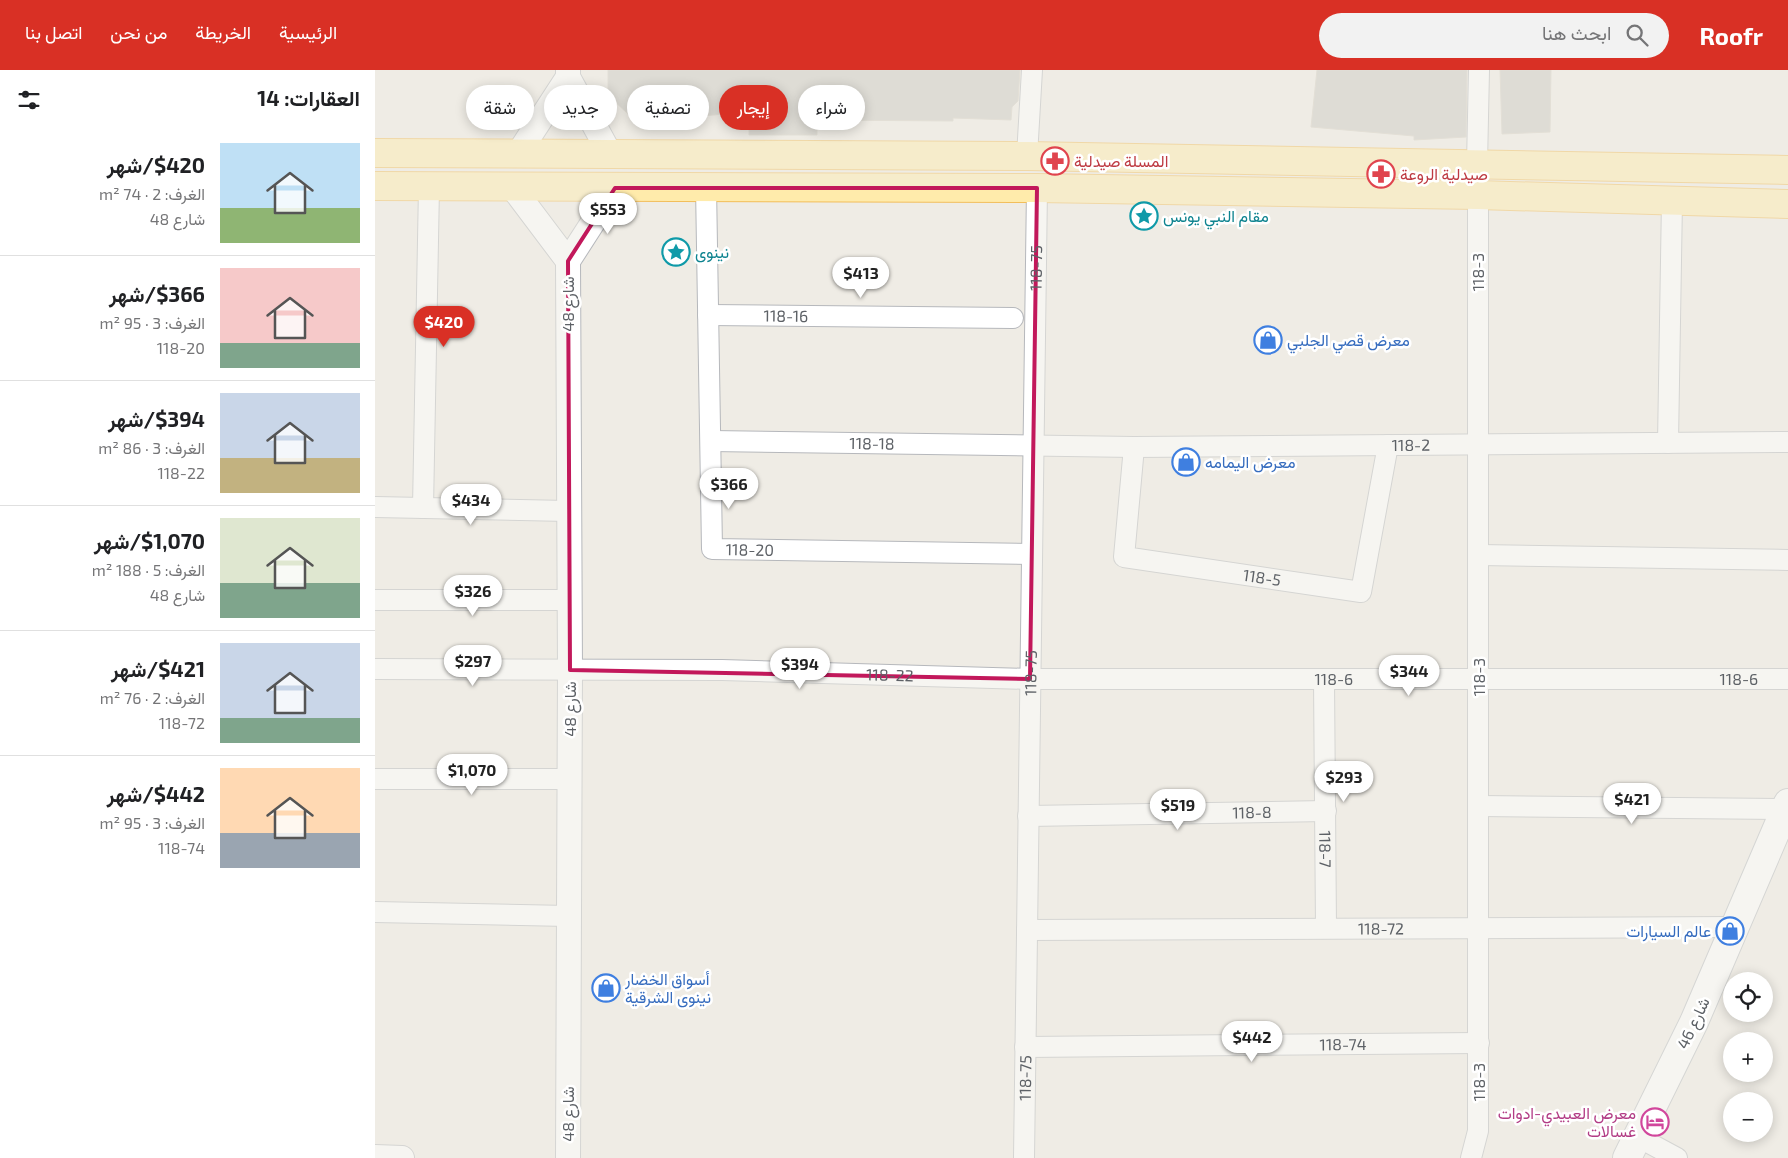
<!DOCTYPE html>
<html lang="ar">
<meta charset="utf-8">
<style>
:root{--surface:#fff;--page:#f2f2f2;--text:#202124;--muted:#757577;--line:#e0e0e0;--accent:#d93025}
body{margin:0;font-family:"Exo 2",Vazirmatn,sans-serif;background:var(--page);color:var(--text);direction:rtl;height:100vh;display:flex;flex-direction:column;font-size:19px;white-space:nowrap}
*{box-sizing:border-box;margin:0}
p{font-size:16px;color:var(--muted)}
.icon{flex:none;width:28px;height:28px;fill:none;stroke:currentColor;stroke-width:2;stroke-linecap:round;stroke-linejoin:round}
.map{position:relative;flex:1;overflow:hidden;direction:ltr}
.details{display:flex;flex-direction:column;background:var(--surface);width:375px}
.details>*{flex:none}
.banner{position:absolute;left:15px;top:15px;width:475px;height:45px;direction:rtl;display:flex;gap:10px}
.tools{position:absolute;left:1348px;top:902px;display:grid;gap:10px}
.tools a{display:grid;place-items:center;width:50px;height:50px;border-radius:50%;background:var(--surface);box-shadow:0 2px 12px #0003;font-size:25px}
.price{position:absolute;translate:-50% -42px;padding:0 11px;border-radius:18px;background:#fff;color:#222;font-size:16px;line-height:32px;filter:drop-shadow(0 1px 2px #0008)}
.price::after{content:'';position:absolute;left:50%;top:30px;width:15px;height:11px;margin-left:-8px;background:inherit;clip-path:polygon(0 0,100% 0,50% 100%)}
.price.current{background:var(--accent);color:#fff}
ul{padding:0;list-style:none}
li{display:flex;align-items:center;gap:15px;height:125px;padding:0 15px}
li+li{border-top:1px solid var(--line)}
li span{display:grid;place-items:center;flex:none;width:140px;height:100px;border-radius:0px;color:#555}
li>.icon{margin-inline-start:auto}
span .icon{width:60px;height:60px;fill:#fffc;stroke-width:1}
li b{font-size:21px}
h2{display:flex;justify-content:space-between;align-items:center;height:60px;padding:0 15px;font-size:21px}
.pill{padding:0 18px;border-radius:22px;background:var(--surface);box-shadow:0 2px 12px #0003;font-size:18px;line-height:45px}
.pill.current{background:var(--accent);color:#fff}
header{display:flex;align-items:center;gap:30px;box-sizing:border-box;height:70px;padding:0 25px;background:var(--accent);color:#fff}
header strong{font-size:24px}
nav{display:flex;gap:28px;margin-inline-start:auto;font-size:18px}
.search{width:350px;height:45px;background:var(--page);display:flex;align-items:center;gap:12px;box-sizing:border-box;padding:0 18px;border-radius:28px;color:var(--muted);font-size:19px}
main{display:flex;flex:1;min-height:0}
.map>svg:first-child{display:block}
.building{fill:#cac7c2;stroke:#d4cec3}
.lines{fill:none;stroke-linecap:round;stroke-linejoin:round}
.minor-casing{stroke:#b6b8bc;stroke-width:22}
.tertiary-casing{stroke:#b6b8bc;stroke-width:26}
.secondary-casing{stroke:#b7babf;stroke-width:30}
.primary-casing{stroke:#f2be5b;stroke-width:30}
.minor{stroke:#fff;stroke-width:20}
.tertiary{stroke:#fff;stroke-width:24}
.secondary{stroke:#fff;stroke-width:28}
.primary{stroke:#ffebab;stroke-width:28}
.marked{fill:none;stroke:#c2185b;stroke-width:4;stroke-linejoin:round}
.labels{text-anchor:middle;stroke-width:5;stroke-linejoin:round;paint-order:stroke}
.health-label{font-size:16px;fill:#be3a42;stroke:#fff;text-anchor:start}
.culture-label{font-size:16px;fill:#0d838f;stroke:#fff;text-anchor:start}
.street-label{font-size:16px;fill:#5d6166;stroke:#fff}
.shop-label{font-size:16px;fill:#366cbe;stroke:#fff;text-anchor:start}
.hotel-label{font-size:16px;fill:#b23c85;stroke:#fff;text-anchor:end}
</style>
<header>
<strong>Roofr</strong>
<div class="search"><svg class="icon" aria-label="search" viewBox="0 0 24 24"><circle cx="10" cy="10" r="6"/><path d="M15 15l6 6"/></svg>ابحث هنا</div>
<nav><a>الرئيسية</a><a>الخريطة</a><a>من نحن</a><a>اتصل بنا</a></nav>
</header>
<main>
<div class="map">
<svg width="1413" height="1088" viewBox="0 0 1413 1088">
<rect width="100%" height="100%" fill="#efece5"/>
<g class="building">
<polygon points="233,0 645,0 643,31 637,37 636,50 578,48 578,51 442,50 442,65 374,65 374,42 326,46 272,32 272,46 254,45 233,25"/>
<polygon points="942,0 1092,0 1091,67 1039,70 1039,66 936,57"/>
<polygon points="1125,0 1176,0 1175,62 1127,64"/>
</g>
<g class="lines">
<g class="minor-casing">
<g id="minor">
<polyline points="652,86 657,0"/>
<polyline points="1102,94 1104,0"/>
<path id="s1" d="M331 116 337 479 657 484"/>
<path id="s2" d="M333 245 638 248"/>
<path id="s3" d="M336 371 759 377 1413 372"/>
<polyline points="1293,373 1297,130"/>
<path id="s4" d="M759 377 749 487 986 522 1013 375"/>
<polyline points="0,437 193,441"/>
<polyline points="48,438 54,117"/>
<polyline points="1104,485 1413,490"/>
<polyline points="0,530 194,530"/>
<path id="s5" d="M0 599 347 600 655 609H1413"/>
<path id="s6" d="M949 609 951 858"/>
<polyline points="0,709 195,709"/>
<polyline points="1104,736 1410,739"/>
<path id="s7" d="M653 746 951 741"/>
<polyline points="0,842 193,846"/>
<path id="s8" d="M652 860 1360 857"/>
<path id="s9" d="M650 977 1104 973"/>
<polyline points="1263,1067 1302,1088"/>
<path id="s10" d="M649 1088 662 118"/>
<polyline points="1096,1088 1103,1061 1103,125"/>
</g>
</g>
<g class="tertiary-casing">
<g id="tertiary">
<polyline points="193,7 235,84"/>
<polyline points="143,84 193,7 193,0"/>
<polyline points="138,118 193,191"/>
<polyline points="193,191 195,600 193,1088"/>
<polyline points="193,191 240,118"/>
<polyline points="0,1087 27,1088"/>
</g>
</g>
<g class="secondary-casing">
<polyline id="secondary" points="1252,1088 1319,952 1413,733"/>
</g>
<g class="primary-casing">
<g id="primary">
<polyline points="0,83 652,86 1413,100"/>
<polyline points="0,116 662,118 1103,125 1413,134"/>
</g>
</g>
<use href="#minor" class="minor"/>
<use href="#tertiary" class="tertiary"/>
<use href="#secondary" class="secondary"/>
<use href="#primary" class="primary"/>
</g>
<path d="M0 0H1413V1088H0ZM240 118H662L655 609 195 600 193 191Z" fill="#efece5" fill-opacity=".55" fill-rule="evenodd"/>
<path class="marked" d="M240 118H662L655 609 195 600 193 191Z"/>
<defs>
<g id="pharmacy-ring" transform="scale(1.4375)"><circle r="9.5" fill="#fff" stroke="#e0444e" stroke-width="1.5"/><path d="M-2-6h4v4h4v4h-4v4h-4v-4h-4v-4h4Z" fill="#e0444e"/></g>
<g id="sight-ring" transform="scale(1.4375)"><circle r="9.5" fill="#fff" stroke="#0f9aa8" stroke-width="1.5"/><path d="M0-6L1.8-2.2L6-1.7L2.9 1.2L3.7 5.4L0 3.3L-3.7 5.4L-2.9 1.2L-6-1.7L-1.8-2.2Z" fill="#0f9aa8"/></g>
<g id="shop-ring" transform="scale(1.4375)"><circle r="9.5" fill="#fff" stroke="#3f7fe0" stroke-width="1.5"/><path d="M-5-2.5h2.3a2.7 3.5 0 0 1 5.4 0H5L5.5 6h-11ZM-1.5-2.5h3a1.5 2.3 0 0 0-3 0Z" fill="#3f7fe0"/></g>
<g id="hotel-ring" transform="scale(1.4375)"><circle r="9.5" fill="#fff" stroke="#d1479c" stroke-width="1.5"/><path d="M-6-4.5h1.5V1H6V5H4.5V3h-9V5H-6ZM-4 0a1.8 1.8 0 1 1 3.6 0ZM.5 0V-2.5h3Q6-2.5 6 0Z" fill="#d1479c"/></g>
</defs>
<g fill-rule="evenodd">
<use href="#pharmacy-ring" x="680" y="91"/>
<use href="#pharmacy-ring" x="1006" y="104"/>
<use href="#sight-ring" x="769" y="146"/>
<use href="#sight-ring" x="301" y="182"/>
<use href="#shop-ring" x="893" y="270"/>
<use href="#shop-ring" x="811" y="392"/>
<use href="#shop-ring" x="1355" y="861"/>
<use href="#shop-ring" x="231" y="918"/>
<use href="#hotel-ring" x="1280" y="1052"/>
</g>
<g class="labels">
<g class="health-label">
<text x="699" y="97">المسلة صيدلية</text>
<text x="1025" y="110">صيدلية الروعة</text>
</g>
<g class="culture-label">
<text x="788" y="152">مقام النبي يونس</text>
<text x="320" y="188">نينوى</text>
</g>
<g class="street-label">
<text dy="6" stroke="none"><textPath href="#s10" startOffset="890">118-75</textPath></text>
<text transform="translate(1103 202) rotate(-90)" y="6">118-3</text>
<text transform="translate(193 234) rotate(-90)" y="6">شارع 48</text>
<text dy="6" stroke="none"><textPath href="#s2" startOffset="78">118-16</textPath></text>
<text dy="6" stroke="none"><textPath href="#s3" startOffset="161">118-18</textPath></text>
<text dy="6" stroke="none"><textPath href="#s3" startOffset="700">118-2</textPath></text>
<text dy="6" stroke="none"><textPath href="#s1" startOffset="401">118-20</textPath></text>
<text dy="6" stroke="none"><textPath href="#s4" startOffset="250">118-5</textPath></text>
<text dy="6" stroke="none"><textPath href="#s10" startOffset="485">118-75</textPath></text>
<text dy="6" stroke="none"><textPath href="#s5" startOffset="515">118-22</textPath></text>
<text transform="translate(1104 607) rotate(-90)" y="6">118-3</text>
<text dy="6" stroke="none"><textPath href="#s5" startOffset="959">118-6</textPath></text>
<text dy="6" stroke="none"><textPath href="#s5" startOffset="1364">118-6</textPath></text>
<text transform="translate(195 639) rotate(-90)" y="6">شارع 48</text>
<text dy="6" stroke="none"><textPath href="#s7" startOffset="224">118-8</textPath></text>
<text dy="6" stroke="none"><textPath href="#s6" startOffset="170">118-7</textPath></text>
<text dy="6" stroke="none"><textPath href="#s8" startOffset="354">118-72</textPath></text>
<text transform="translate(1318 953) rotate(-65)" y="6">شارع 46</text>
<text dy="6" stroke="none"><textPath href="#s9" startOffset="318">118-74</textPath></text>
<text dy="6" stroke="none"><textPath href="#s10" startOffset="80">118-75</textPath></text>
<text transform="translate(1104 1012) rotate(-90)" y="6">118-3</text>
<text transform="translate(193 1044) rotate(-90)" y="6">شارع 48</text>
</g>
<g class="shop-label">
<text x="912" y="276">معرض قصي الجلبي</text>
<text x="830" y="398">معرض اليمامه</text>
<text x="1336" y="867" text-anchor="end">عالم السيارات</text>
<text x="250" y="915">أسواق الخضار<tspan x="250" dy="18">نينوى الشرقية</tspan></text>
</g>
<g class="hotel-label">
<text x="1261" y="1049">معرض العبيدي-ادوات<tspan x="1261" dy="18">غسالات</tspan></text>
</g>
</g>
</svg>
<div class="tools">
<a><svg class="icon" aria-label="locate" viewBox="0 0 24 24"><circle cx="12" cy="12" r="6"/><path d="M12 2v4M12 18v4M2 12h4M18 12h4"/></svg></a>
<a>+</a>
<a>−</a>
</div>
<b class="price" style="left:233px;top:165px">$553</b>
<b class="price" style="left:486px;top:229px">$413</b>
<b class="price current" style="left:69px;top:278px">$420</b>
<b class="price" style="left:354px;top:440px">$366</b>
<b class="price" style="left:96px;top:456px">$434</b>
<b class="price" style="left:98px;top:547px">$326</b>
<b class="price" style="left:98px;top:617px">$297</b>
<b class="price" style="left:425px;top:620px">$394</b>
<b class="price" style="left:1034px;top:627px">$344</b>
<b class="price" style="left:97px;top:726px">$1,070</b>
<b class="price" style="left:969px;top:733px">$293</b>
<b class="price" style="left:1257px;top:755px">$421</b>
<b class="price" style="left:803px;top:761px">$519</b>
<b class="price" style="left:877px;top:993px">$442</b>
<div class="banner">
<a class="pill">شراء</a>
<a class="pill current">إيجار</a>
<a class="pill">تصفية</a>
<a class="pill">جديد</a>
<a class="pill">شقة</a>
</div>
</div>
<section class="details">
<h2>العقارات: 14<svg class="icon" aria-label="filters" viewBox="0 0 24 24"><path d="M4 7h16M4 17h16"/><circle cx="9" cy="7" r="2"/><circle cx="15" cy="17" r="2"/></svg></h2>
<ul>
<li><span style="background:linear-gradient(#bfe0f5 65%,#8fb573 0)"><svg class="icon" aria-label="home" viewBox="0 0 24 24"><path d="M3 11l9-7 9 7M6 9v11h12V9"/></svg></span><div><b>$420/شهر</b><p>الغرف: 2 · 74 m²</p><p>شارع 48</p></div></li>
<li><span style="background:linear-gradient(#f6c9c9 75%,#7fa58c 0)"><svg class="icon" aria-label="home" viewBox="0 0 24 24"><path d="M3 11l9-7 9 7M6 9v11h12V9"/></svg></span><div><b>$366/شهر</b><p>الغرف: 3 · 95 m²</p><p>118-20</p></div></li>
<li><span style="background:linear-gradient(#c9d6e8 65%,#c2b280 0)"><svg class="icon" aria-label="home" viewBox="0 0 24 24"><path d="M3 11l9-7 9 7M6 9v11h12V9"/></svg></span><div><b>$394/شهر</b><p>الغرف: 3 · 86 m²</p><p>118-22</p></div></li>
<li><span style="background:linear-gradient(#dfe7d0 65%,#7fa58c 0)"><svg class="icon" aria-label="home" viewBox="0 0 24 24"><path d="M3 11l9-7 9 7M6 9v11h12V9"/></svg></span><div><b>$1,070/شهر</b><p>الغرف: 5 · 188 m²</p><p>شارع 48</p></div></li>
<li><span style="background:linear-gradient(#c9d6e8 75%,#7fa58c 0)"><svg class="icon" aria-label="home" viewBox="0 0 24 24"><path d="M3 11l9-7 9 7M6 9v11h12V9"/></svg></span><div><b>$421/شهر</b><p>الغرف: 2 · 76 m²</p><p>118-72</p></div></li>
<li><span style="background:linear-gradient(#ffd9b3 65%,#9aa5b1 0)"><svg class="icon" aria-label="home" viewBox="0 0 24 24"><path d="M3 11l9-7 9 7M6 9v11h12V9"/></svg></span><div><b>$442/شهر</b><p>الغرف: 3 · 95 m²</p><p>118-74</p></div></li>
</ul>
</section>
</main>
